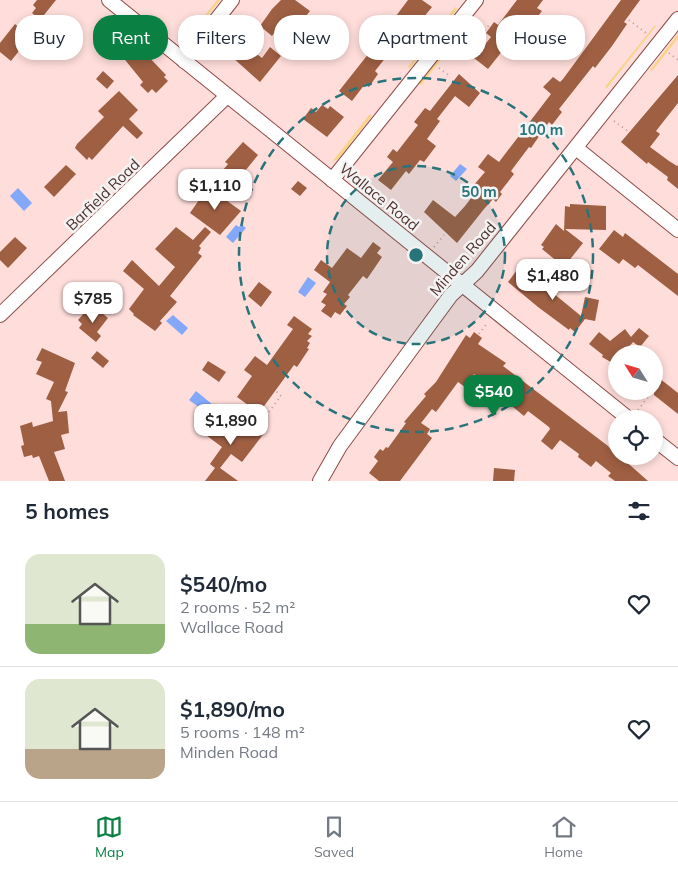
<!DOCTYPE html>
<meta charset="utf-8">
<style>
:root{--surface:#fff;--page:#f2f2f3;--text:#1f2937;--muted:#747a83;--line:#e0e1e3;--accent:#0b8043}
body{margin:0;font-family:Mulish,sans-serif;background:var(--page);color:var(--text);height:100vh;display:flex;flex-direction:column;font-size:19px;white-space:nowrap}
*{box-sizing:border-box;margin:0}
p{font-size:16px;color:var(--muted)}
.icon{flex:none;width:28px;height:28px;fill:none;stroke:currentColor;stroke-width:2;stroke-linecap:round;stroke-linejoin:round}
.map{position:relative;height:481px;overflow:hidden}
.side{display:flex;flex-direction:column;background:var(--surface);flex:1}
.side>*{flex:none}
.top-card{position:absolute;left:15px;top:15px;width:649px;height:45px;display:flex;gap:10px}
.needle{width:32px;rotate:307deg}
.fabs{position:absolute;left:608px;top:345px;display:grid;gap:10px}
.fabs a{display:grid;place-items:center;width:55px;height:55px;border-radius:50%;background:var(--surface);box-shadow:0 2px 8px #0003;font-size:25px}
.price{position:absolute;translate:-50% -42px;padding:0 11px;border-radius:10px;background:#fff;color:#222;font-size:16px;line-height:32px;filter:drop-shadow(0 1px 2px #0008)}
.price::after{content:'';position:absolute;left:50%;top:30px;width:15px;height:11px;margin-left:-8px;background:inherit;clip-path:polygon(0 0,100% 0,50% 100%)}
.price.active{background:var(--accent);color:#fff}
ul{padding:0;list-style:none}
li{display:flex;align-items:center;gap:15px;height:125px;padding:0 25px}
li+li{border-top:1px solid var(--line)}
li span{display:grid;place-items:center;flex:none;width:140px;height:100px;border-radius:15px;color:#555}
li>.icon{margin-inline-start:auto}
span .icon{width:60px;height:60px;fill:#fffc;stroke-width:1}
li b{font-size:21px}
h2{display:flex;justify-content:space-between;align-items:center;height:60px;padding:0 25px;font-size:21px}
.pill{padding:0 18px;border-radius:20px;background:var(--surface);box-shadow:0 2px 8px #0003;font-size:18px;line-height:45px}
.pill.active{background:var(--accent);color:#fff}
.tab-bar{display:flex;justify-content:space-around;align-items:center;height:70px;border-top:1px solid var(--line);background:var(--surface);font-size:14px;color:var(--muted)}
.tab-bar a{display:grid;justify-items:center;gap:2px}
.tab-bar .active{color:var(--accent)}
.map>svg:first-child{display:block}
.green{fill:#f9d483}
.water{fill:#83a8f9}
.building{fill:#9e5f43}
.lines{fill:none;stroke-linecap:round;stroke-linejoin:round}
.minor-casing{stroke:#8f4b46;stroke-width:16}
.path{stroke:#be9e9b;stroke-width:2;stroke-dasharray:1 4;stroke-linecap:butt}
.minor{stroke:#fff;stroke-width:14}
.ring{fill:none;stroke:#29737a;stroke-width:2.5;stroke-dasharray:9 6}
.labels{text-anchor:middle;stroke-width:5;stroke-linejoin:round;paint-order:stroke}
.street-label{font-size:15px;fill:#50312e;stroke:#f3f3f3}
.centre{fill:#29737a;stroke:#f3f3f3;stroke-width:2.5}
.ring-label{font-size:15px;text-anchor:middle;font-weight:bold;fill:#29737a;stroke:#f3f3f3;stroke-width:5;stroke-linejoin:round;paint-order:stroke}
</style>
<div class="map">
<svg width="678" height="481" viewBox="0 0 678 481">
<rect width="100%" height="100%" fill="#feddda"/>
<g class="green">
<polygon points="217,0 220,0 189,39 184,43"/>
<polygon points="455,7 457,9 410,68 408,67"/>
<polygon points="471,18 473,19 421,85 419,84"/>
<polygon points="655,25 656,26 607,88 605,87"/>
<polygon points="678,34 678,38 652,71 650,70"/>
<polygon points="370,114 372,116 338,159 332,162"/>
</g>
<g class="water">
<polygon points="460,164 467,169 456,181 450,176"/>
<polygon points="18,188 32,203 24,211 10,196"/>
<polygon points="241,224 246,228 233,243 226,237 236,225 239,227"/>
<polygon points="308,277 316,283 305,297 298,292"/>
<polygon points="173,315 188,328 182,335 166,321"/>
<polygon points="196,391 213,405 207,413 189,400"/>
</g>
<g class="building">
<polygon points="37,0 56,0 40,20 32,13 36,8 33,5"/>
<polygon points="281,0 295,0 310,11 292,34 280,25 272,36 260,26 272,9"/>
<polygon points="408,0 422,0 432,7 405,40 403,38 394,47 375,71 378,74 369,87 365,84 352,101 339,91 377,43 375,42 381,34 377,31 385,20 390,24"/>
<polygon points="517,0 543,0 537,8 542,11 535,20 530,16 488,69 474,58 491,37 486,33 494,22 498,25"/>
<polygon points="621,0 640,0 624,22 627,24 612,46 595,68 593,66 559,109 562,112 552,125 549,122 531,148 529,147 511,171 514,174 500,192 502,194 496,202 493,199 484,209 457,243 424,212 433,200 455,217 465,206 478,189 473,186 485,172 478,167 488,154 499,162 551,94 543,87 553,77 560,82 563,79"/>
<polygon points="15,24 30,37 11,61 0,52 0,43"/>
<polygon points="125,39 142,55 145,53 166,75 164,77 168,81 156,93 152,89 148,93 140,85 143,82 117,50 116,47"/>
<polygon points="243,43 262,58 270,47 281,56 260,82 232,57"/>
<polygon points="103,71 114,81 107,89 96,79"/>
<polygon points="459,74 480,93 469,107 455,96 437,119 440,121 427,139 436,146 424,162 420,160 409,174 406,171 391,190 378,180 393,162 387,157 393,149 397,152 418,125 414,122 425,108 430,111"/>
<polygon points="678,75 678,103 656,131 660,134 650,147 669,161 677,166 678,165 678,189 667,180 668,177 648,162 647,164 621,142"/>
<polygon points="119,91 138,110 129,119 143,133 137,139 123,126 92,160 89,157 87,160 75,148 77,144 104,117 98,111"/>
<polygon points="322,105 328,109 330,106 344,117 327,137 303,119 311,108 316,112"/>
<polygon points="243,142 258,155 241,176 237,172 232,178 223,170 228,164 225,162"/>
<polygon points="66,165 76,174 54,197 44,187"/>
<polygon points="298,181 307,188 300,196 291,189"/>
<polygon points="208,187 241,211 220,235 190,213"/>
<polygon points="570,204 606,206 606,230 565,229 583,243 564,267 542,249 544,247 541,245 556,224 564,231 565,206 570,207"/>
<polygon points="176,227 193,240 205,227 211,232 199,246 201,248 198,253 202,256 170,296 177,302 160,321 162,323 155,331 133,315 134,314 129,309 144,289 123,271 132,260 159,286 175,267 155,249"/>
<polygon points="614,230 623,237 625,233 678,274 678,296 638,265 635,268 623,259 619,264 599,249"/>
<polygon points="15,237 27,248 8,268 0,260 0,252"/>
<polygon points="373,242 381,248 377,253 382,257 367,279 363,276 348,295 350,297 344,304 347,306 340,315 335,312 331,318 321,311 326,305 321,302 327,294 323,292 330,282 314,270 321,260 332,268 347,248 361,258"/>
<polygon points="520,266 581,316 585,297 599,300 595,321 585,319 575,332 570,328 569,330 538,307 508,282"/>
<polygon points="259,282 272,292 261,307 248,296"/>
<polygon points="96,308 108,318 97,332 101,336 96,342 79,328 82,324 78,320 86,311 90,315"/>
<polygon points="294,316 312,329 308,334 312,336 307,341 310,343 307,348 309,349 297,367 294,365 259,413 237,397 252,376 244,370 255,356 267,365 293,329 287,325"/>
<polygon points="639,328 649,336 640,347 633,342 623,354 616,354 616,365 602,357 603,355 589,344 599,332 610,341 625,329 631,337"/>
<polygon points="474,332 482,338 478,344 506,363 503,366 608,446 616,456 622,458 648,481 615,481 608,476 611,473 596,461 591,467 578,457 579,454 560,440 552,450 541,441 550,429 549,427 528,411 524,416 513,407 517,402 495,384 492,388 474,374 465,387 458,382 436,412 432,409 421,423 430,429 427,434 432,438 400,481 379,481 369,473 378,461 374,457 380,449 383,451 386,447 388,448 406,423 404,422 426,396 424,394 436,382 466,335 470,338"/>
<polygon points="42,348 75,363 65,391 68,392 58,412 67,411 69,433 61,435 65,449 54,452 65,481 49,481 39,456 33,458 32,455 24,457 21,446 24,445 20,426 32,422 33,427 53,421 51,401 46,399 54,382 36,374 42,362 36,360"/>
<polygon points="97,351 109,361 103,368 91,358"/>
<polygon points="208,361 226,372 219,382 202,370"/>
<polygon points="654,374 678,393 678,414 654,395"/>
<polygon points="207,420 227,435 236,421 246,428 251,422 265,432 242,462 231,454 220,468 238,481 205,481 215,468 210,464 222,447 199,430"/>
<polygon points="494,468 515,470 514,481 493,481"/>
</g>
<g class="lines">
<g class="minor-casing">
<g id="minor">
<polyline points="109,0 629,419"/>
<polyline points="184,61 232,0"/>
<polyline points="576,148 678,230"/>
<polyline points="332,180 476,0"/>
<polyline points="0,315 227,96"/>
<polyline points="654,439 678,458"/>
<polyline points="320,481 340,446 451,295 477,271 678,19"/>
</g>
</g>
<g class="path">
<polyline points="629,20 646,33"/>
<polyline points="484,44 481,37 489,25"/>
<polyline points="669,53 678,60"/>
<polyline points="439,68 451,77"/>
<polyline points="614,121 629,132"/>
<polyline points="434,247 444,235"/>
<polyline points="479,334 488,322"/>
<polyline points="638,410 648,397"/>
<polyline points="266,416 281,396 275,390"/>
</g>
<use href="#minor" class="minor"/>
</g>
<circle cx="416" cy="255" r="89" fill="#29737a" fill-opacity=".12"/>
<g class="ring">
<circle cx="416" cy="255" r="89"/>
<circle cx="416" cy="255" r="177"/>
</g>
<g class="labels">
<g class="street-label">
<text transform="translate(103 195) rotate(-44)" y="5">Barfield Road</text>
<text transform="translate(379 197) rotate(39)" y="5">Wallace Road</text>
<text transform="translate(463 259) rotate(-49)" y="5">Minden Road</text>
</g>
</g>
<circle cx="416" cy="255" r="8" class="centre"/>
<g class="ring-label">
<text x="541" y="135">100 m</text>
<text x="479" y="197">50 m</text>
</g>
</svg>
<div class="fabs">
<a><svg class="needle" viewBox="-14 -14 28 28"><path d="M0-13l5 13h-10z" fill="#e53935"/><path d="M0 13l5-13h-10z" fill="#747a83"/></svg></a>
<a><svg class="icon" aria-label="locate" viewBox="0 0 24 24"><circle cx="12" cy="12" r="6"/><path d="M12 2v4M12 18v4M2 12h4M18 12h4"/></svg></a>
</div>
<b class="price" style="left:215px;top:211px">$1,110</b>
<b class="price" style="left:553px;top:301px">$1,480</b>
<b class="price" style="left:93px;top:324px">$785</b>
<b class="price active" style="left:494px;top:417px">$540</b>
<b class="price" style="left:231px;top:446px">$1,890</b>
<div class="top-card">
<a class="pill">Buy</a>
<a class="pill active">Rent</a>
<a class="pill">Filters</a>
<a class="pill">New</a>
<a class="pill">Apartment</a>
<a class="pill">House</a>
</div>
</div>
<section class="side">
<h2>5 homes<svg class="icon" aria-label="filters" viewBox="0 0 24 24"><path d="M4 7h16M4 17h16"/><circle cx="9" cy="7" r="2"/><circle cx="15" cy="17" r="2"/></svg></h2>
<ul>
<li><span style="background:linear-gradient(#dfe7d0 70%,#8fb573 0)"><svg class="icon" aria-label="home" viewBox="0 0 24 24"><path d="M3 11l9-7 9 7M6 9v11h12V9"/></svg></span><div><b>$540/mo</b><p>2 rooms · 52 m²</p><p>Wallace Road</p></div><svg class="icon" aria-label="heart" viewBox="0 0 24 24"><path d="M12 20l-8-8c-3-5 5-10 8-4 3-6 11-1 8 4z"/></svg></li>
<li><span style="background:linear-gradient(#dfe7d0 70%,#b9a48a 0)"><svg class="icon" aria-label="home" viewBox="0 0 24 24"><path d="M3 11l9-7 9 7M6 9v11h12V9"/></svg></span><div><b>$1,890/mo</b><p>5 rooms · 148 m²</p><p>Minden Road</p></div><svg class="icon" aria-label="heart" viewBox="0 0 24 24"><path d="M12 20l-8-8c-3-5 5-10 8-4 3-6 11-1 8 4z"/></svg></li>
</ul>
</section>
<nav class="tab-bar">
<a class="active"><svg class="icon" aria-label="map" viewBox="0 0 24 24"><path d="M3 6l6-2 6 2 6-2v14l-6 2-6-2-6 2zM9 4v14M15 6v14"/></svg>Map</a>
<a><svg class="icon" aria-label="saved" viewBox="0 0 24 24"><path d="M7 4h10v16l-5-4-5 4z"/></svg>Saved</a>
<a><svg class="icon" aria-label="home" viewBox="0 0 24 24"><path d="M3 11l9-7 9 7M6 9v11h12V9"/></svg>Home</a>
</nav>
